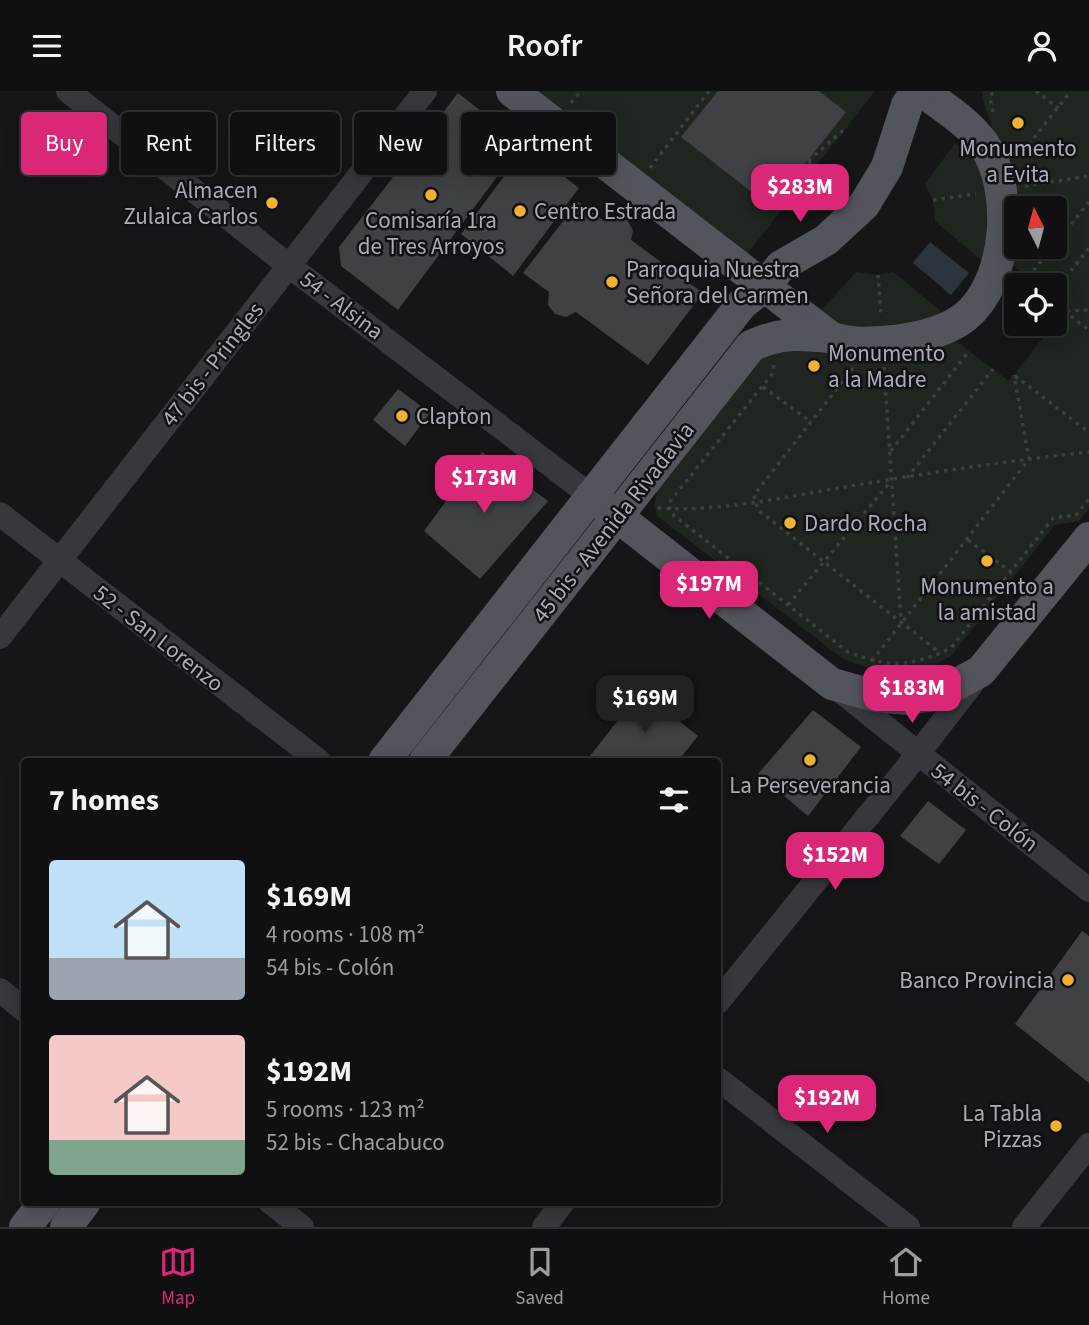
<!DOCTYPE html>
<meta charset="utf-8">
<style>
:root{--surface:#101012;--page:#1e1e20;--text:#f1f3f6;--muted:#9c9d9f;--line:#303032;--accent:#db2777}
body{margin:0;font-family:"Source Sans 3",sans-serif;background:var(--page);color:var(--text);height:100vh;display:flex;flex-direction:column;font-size:26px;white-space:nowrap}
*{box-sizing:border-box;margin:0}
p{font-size:23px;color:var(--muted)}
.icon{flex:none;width:38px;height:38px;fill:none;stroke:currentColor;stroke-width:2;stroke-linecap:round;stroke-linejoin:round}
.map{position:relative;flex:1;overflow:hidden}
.details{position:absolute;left:21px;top:667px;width:700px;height:448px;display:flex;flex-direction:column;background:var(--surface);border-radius:7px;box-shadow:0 4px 18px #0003,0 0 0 2px var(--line)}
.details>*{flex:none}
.top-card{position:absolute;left:21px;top:21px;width:700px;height:63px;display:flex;gap:14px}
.needle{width:46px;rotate:354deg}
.controls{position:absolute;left:1004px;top:105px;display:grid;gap:14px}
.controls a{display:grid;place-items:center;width:63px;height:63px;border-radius:7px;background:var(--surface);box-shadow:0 4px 18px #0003,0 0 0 2px var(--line);font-size:35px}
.price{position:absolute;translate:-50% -60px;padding:0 16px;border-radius:14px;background:var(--accent);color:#fff;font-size:23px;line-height:46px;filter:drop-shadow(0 2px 4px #0008)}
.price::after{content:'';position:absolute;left:50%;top:42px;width:21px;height:16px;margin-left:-10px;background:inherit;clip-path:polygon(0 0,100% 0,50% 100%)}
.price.selected{background:#222;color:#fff}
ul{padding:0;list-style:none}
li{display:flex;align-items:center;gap:21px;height:175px;padding:0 28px}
li span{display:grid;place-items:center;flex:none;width:196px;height:140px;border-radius:7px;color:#555}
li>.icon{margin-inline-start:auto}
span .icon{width:84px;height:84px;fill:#fffc;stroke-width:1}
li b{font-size:30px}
h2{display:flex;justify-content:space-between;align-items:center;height:84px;padding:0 28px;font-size:30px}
.pill{padding:0 24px;border-radius:7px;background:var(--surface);box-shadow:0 4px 18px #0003,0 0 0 2px var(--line);font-size:24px;line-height:63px}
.pill.selected{background:var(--accent);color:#fff}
header{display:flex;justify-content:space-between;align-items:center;height:91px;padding:0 28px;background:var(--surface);font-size:32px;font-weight:600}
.dock{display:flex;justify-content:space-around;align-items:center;height:98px;border-top:2px solid var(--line);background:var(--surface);font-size:19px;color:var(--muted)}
.dock a{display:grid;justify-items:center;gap:4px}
.dock .selected{color:var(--accent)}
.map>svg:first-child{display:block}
.green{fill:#1e261f;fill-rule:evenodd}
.water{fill:#2c353c}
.building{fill:#404145}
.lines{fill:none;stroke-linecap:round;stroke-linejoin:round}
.path{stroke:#3d3f44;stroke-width:3.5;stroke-dasharray:3.5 5;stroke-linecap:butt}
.minor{stroke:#37383d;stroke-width:24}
.major{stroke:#53555c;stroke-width:32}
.poi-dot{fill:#f2b134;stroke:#111113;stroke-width:2.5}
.labels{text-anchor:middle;stroke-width:5;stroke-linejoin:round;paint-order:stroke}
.poi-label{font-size:23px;fill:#a8adb8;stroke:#111113;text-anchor:start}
.street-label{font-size:23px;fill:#a8adb8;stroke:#111113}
</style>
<header><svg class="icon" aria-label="menu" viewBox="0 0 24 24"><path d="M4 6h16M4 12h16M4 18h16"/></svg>Roofr<svg class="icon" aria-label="person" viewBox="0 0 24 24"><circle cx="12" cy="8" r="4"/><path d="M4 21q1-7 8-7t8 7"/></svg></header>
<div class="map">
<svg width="1089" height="1136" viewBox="0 0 1089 1136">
<rect width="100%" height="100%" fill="#161618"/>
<g class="green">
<polygon points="537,0 875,0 747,163"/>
<path d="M982 0H1089V418L1079 430 1055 434 951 565C909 591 886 584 843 568L657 425 654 413 658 398 764 263 780 257 948 244 1009 290 1068 215 1055 206V194H1040L1007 171 1003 70 984 12ZM1017 117H1055V156H1017Z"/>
<polygon points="955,52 978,71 992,100 987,174 935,130 933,109 925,93"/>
<polygon points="856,181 878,184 893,181 947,225 852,243 818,223"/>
</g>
<polygon class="water" points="930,151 969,182 951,204 913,172"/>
<g class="building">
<polygon points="718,0 819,0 846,21 771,116 681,46"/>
<polygon points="458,2 522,52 398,219 341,175 339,156"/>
<polygon points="526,56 579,97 513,185 461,143"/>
<polygon points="578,111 604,130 617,125 627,129 633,139 631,149 703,202 648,274 576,221 566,226 555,223 548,214 549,201 523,182"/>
<polygon points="398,298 430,322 405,355 373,329"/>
<polygon points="482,361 548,410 480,488 424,440"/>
<polygon points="641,600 698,645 678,670 586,670"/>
<polygon points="813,619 861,656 808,725 758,683"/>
<polygon points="928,710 966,739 939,773 900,745"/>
<polygon points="1082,840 1089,845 1089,992 1015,933"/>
</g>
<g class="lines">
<g class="path">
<polyline points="1036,0 1058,17"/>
<polyline points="571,12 581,0"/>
<polyline points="993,21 990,7 993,0"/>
<polyline points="1018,67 1071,0"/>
<polyline points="808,70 816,76"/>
<polyline points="650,77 709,0"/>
<polyline points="1025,95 1089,85"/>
<polyline points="933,109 976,103"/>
<polyline points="785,115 808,70 847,36"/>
<polyline points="1055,153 1089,111"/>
<polyline points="878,184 881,225"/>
<polyline points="1028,186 1053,156"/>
<polyline points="1055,200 1089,157"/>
<polyline points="1064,220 1089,239"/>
<polyline points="1067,220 1089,219"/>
<path d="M774 274 773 282 668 413 672 423 848 561C888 577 912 576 951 557L1053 427 1076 424 1089 408"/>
<polyline points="884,276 901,530"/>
<polyline points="853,277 754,404 758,419 940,562"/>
<polyline points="1015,285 1089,341"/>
<polyline points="763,296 811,331"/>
<polyline points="891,360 969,260"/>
<polyline points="907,387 993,278"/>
<path d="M658 417C718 421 780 407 839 397 922 383 1005 370 1089 361"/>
<polyline points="968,449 1011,481"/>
<polyline points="788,514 891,390"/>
<polyline points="872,570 1029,368 1014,284"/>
</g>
<g class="minor">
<polyline points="68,0 288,174 591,405"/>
<polyline points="0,423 319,670"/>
<polyline points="0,546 425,0"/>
<polyline points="838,598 1089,799"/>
<polyline points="0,899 24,919"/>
<polyline points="718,911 918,663 977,586"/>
<polyline points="718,988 908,1136"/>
<polyline points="270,1111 302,1136"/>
<polyline points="544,1136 563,1111"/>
<polyline points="1024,1136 1089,1054"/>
</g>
<g class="major">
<path d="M512 0 830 246C851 254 872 252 894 250 917 247 946 241 965 226 1009 190 1015 98 983 52 967 30 943 16 922 0"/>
<polyline points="591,405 832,593 876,605 907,608 937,604 981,580 1089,447"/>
<polyline points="384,670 742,213 765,195 781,175 826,149 864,114 887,76 907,14 916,0"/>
<path d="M425 670 751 255C781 241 798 243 830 246"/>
<polyline points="25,1136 45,1111"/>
<polyline points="66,1136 85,1111"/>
</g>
</g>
<g class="poi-dot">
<circle cx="1018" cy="32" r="7"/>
<circle cx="431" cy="104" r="7"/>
<circle cx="272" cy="112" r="7"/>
<circle cx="520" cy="120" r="7"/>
<circle cx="612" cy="191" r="7"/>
<circle cx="814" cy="275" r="7"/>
<circle cx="402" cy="325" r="7"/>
<circle cx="790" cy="432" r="7"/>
<circle cx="987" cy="470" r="7"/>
<circle cx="810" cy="669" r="7"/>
<circle cx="1068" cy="889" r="7"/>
<circle cx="1056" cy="1035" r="7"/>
</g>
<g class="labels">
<g class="poi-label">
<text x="1018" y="65" text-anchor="middle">Monumento<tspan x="1018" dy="26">a Evita</tspan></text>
<text x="258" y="107" text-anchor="end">Almacen<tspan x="258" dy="26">Zulaica Carlos</tspan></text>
<text x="534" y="128">Centro Estrada</text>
<text x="431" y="137" text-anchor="middle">Comisaría 1ra<tspan x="431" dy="26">de Tres Arroyos</tspan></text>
<text x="626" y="186">Parroquia Nuestra<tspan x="626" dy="26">Señora del Carmen</tspan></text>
<text x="828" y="270">Monumento<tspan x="828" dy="26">a la Madre</tspan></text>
<text x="416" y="333">Clapton</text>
<text x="804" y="440">Dardo Rocha</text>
<text x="987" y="503" text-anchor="middle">Monumento a<tspan x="987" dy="26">la amistad</tspan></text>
<text x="810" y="702" text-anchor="middle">La Perseverancia</text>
<text x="1054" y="897" text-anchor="end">Banco Provincia</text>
<text x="1042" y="1030" text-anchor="end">La Tabla<tspan x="1042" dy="26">Pizzas</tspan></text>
</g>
<g class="street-label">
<text transform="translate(342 214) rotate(37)" y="8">54 - Alsina</text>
<text transform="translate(212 273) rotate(-52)" y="8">47 bis - Pringles</text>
<text transform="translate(613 431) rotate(-52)" y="8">45 bis - Avenida Rivadavia</text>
<text transform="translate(159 547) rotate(38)" y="8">52 - San Lorenzo</text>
<text transform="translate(985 716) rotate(38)" y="8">54 bis - Colón</text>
</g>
</g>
</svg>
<div class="controls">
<a><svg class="needle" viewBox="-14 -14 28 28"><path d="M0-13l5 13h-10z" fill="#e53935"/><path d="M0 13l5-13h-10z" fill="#9c9d9f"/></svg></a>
<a><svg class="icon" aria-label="locate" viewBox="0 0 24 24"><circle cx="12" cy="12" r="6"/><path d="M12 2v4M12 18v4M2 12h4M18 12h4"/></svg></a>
</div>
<b class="price" style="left:800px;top:133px">$283M</b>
<b class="price" style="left:484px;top:424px">$173M</b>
<b class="price" style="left:709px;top:530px">$197M</b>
<b class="price" style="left:912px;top:634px">$183M</b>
<b class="price selected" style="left:645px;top:644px">$169M</b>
<b class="price" style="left:835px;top:801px">$152M</b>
<b class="price" style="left:827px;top:1044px">$192M</b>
<div class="top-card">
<a class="pill selected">Buy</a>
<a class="pill">Rent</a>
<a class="pill">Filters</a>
<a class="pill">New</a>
<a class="pill">Apartment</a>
</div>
<section class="details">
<h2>7 homes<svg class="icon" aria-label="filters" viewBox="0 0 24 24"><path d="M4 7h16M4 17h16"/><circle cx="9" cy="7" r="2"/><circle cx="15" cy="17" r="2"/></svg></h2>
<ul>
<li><span style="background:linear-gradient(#bfe0f5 70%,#9aa5b1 0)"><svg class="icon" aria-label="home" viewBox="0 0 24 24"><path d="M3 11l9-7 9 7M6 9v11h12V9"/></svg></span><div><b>$169M</b><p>4 rooms · 108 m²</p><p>54 bis - Colón</p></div></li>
<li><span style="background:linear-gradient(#f6c9c9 75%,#7fa58c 0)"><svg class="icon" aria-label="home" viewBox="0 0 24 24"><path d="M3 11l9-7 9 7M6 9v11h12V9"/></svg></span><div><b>$192M</b><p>5 rooms · 123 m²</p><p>52 bis - Chacabuco</p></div></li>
</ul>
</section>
</div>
<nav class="dock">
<a class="selected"><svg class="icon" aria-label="map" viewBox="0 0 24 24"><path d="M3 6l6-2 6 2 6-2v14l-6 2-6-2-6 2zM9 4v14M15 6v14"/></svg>Map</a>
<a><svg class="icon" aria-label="saved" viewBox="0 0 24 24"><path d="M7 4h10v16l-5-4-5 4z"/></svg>Saved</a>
<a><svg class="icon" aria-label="home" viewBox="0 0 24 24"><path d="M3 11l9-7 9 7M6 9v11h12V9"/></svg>Home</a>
</nav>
